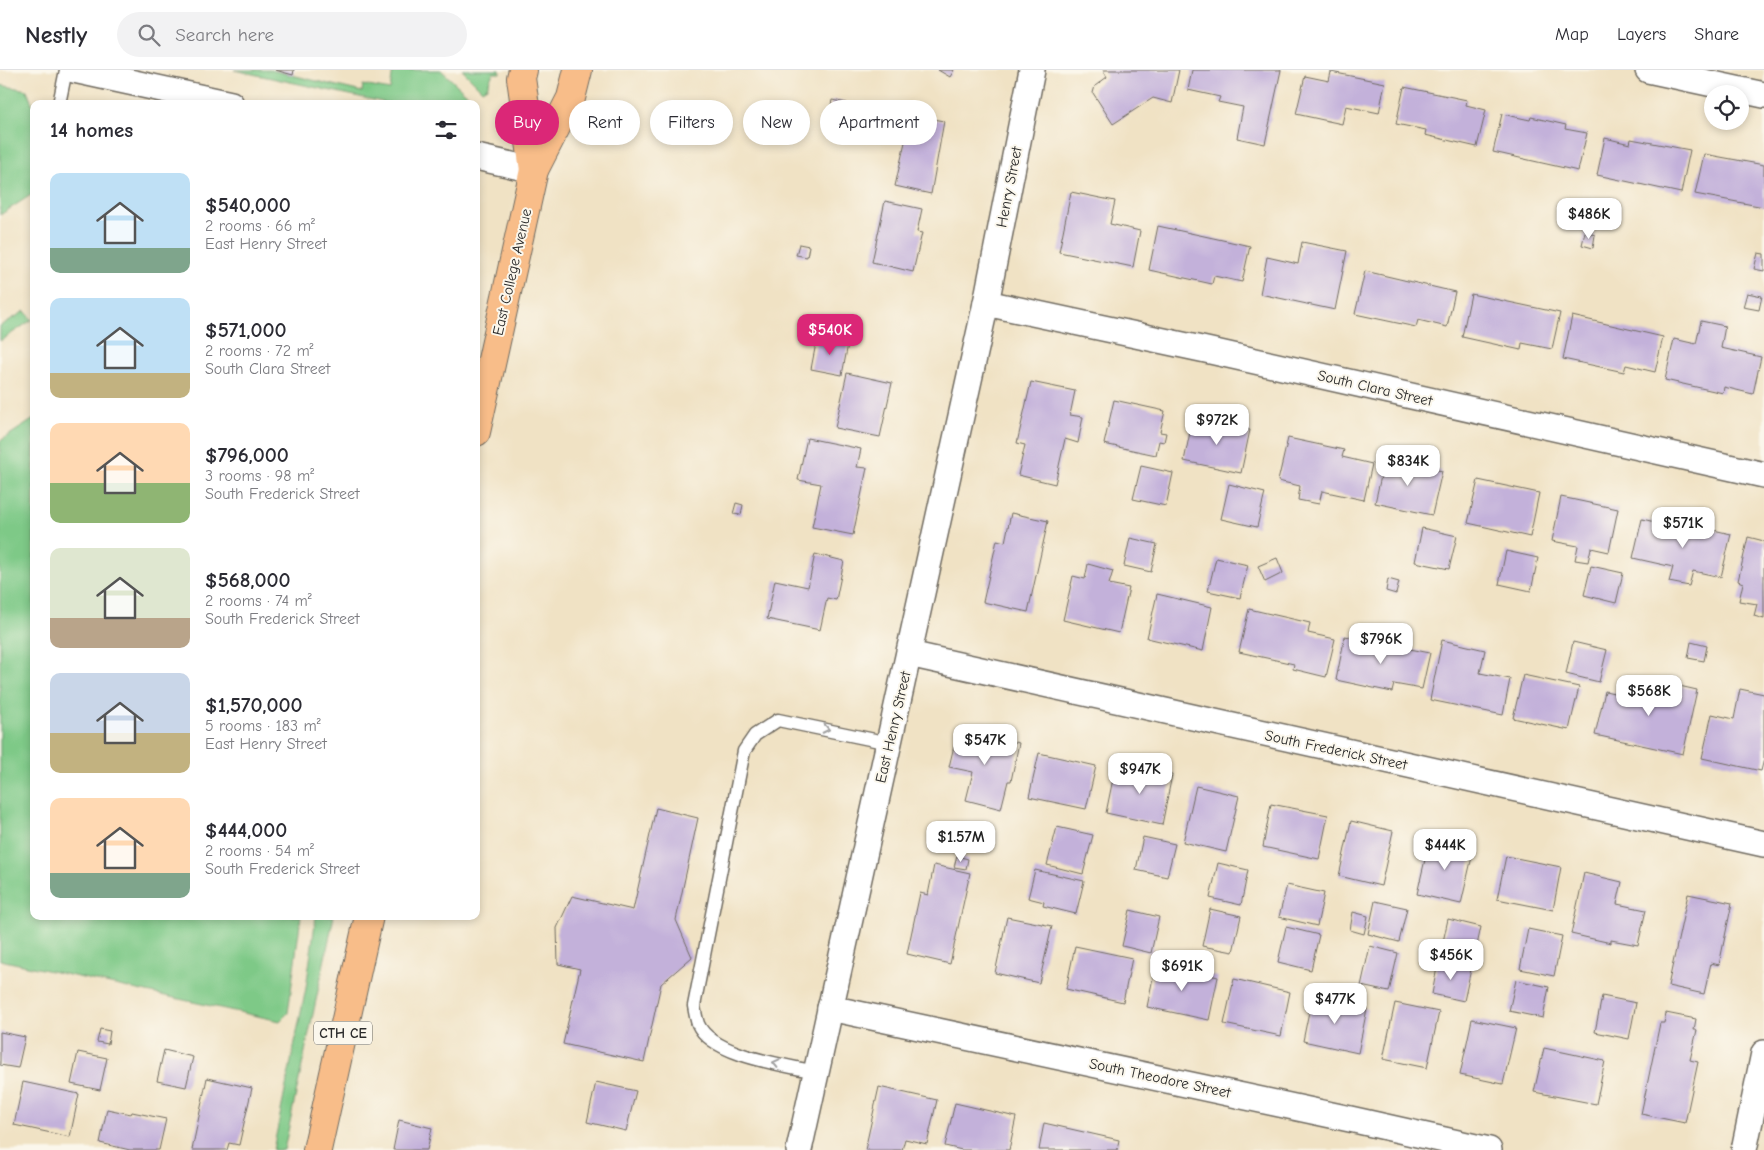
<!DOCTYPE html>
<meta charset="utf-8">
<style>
:root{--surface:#fff;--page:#f2f2f3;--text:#2b2b33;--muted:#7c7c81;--line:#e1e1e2;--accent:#db2777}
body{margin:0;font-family:"Comic Neue",sans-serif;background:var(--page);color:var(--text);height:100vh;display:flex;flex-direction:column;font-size:19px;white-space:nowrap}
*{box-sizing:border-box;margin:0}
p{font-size:16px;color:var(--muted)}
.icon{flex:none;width:28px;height:28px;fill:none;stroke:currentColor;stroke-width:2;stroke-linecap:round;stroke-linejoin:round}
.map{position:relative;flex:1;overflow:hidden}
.details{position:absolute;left:30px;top:30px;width:450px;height:820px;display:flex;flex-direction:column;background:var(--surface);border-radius:10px;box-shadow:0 2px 8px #0003}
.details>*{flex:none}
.top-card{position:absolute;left:495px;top:30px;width:475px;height:45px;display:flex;gap:10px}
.controls{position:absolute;left:1704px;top:15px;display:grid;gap:10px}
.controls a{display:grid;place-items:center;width:45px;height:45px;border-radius:50%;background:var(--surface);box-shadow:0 2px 8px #0003;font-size:25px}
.price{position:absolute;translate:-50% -42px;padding:0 11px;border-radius:10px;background:#fff;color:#222;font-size:16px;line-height:32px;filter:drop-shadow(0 1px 2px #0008)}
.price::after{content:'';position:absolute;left:50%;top:30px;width:15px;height:11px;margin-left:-8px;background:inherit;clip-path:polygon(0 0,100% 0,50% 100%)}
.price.selected{background:var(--accent);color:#fff}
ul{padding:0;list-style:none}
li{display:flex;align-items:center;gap:15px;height:125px;padding:0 20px}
li span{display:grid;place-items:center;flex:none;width:140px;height:100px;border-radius:10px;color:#555}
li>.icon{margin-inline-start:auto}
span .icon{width:60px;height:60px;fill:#fffc;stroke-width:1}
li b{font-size:21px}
h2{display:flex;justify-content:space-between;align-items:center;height:60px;padding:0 20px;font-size:21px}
.tag{padding:0 18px;border-radius:22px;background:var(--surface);box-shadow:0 2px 8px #0003;font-size:18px;line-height:45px}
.tag.selected{background:var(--accent);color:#fff}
header{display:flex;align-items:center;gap:30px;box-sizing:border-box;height:70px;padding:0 25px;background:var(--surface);border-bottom:1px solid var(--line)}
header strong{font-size:24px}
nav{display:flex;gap:28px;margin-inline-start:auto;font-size:18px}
.search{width:350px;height:45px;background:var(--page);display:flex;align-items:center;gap:12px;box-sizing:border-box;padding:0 18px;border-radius:28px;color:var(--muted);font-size:19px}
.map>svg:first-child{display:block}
.green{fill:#7ec987;stroke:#547a59}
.building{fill:#c3b1da}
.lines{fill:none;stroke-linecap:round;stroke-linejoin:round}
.service-casing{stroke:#706b61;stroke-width:15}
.minor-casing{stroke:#706b61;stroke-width:28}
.primary-casing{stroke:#706b61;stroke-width:30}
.service{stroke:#fff;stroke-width:12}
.minor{stroke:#fff;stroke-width:25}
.primary{stroke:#f8bd89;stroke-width:28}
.oneway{stroke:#a0a0a0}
.labels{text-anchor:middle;stroke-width:4;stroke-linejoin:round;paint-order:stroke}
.shield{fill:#fbf7ec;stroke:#696865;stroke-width:1}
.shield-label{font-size:14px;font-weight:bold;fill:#2b2b2b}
.street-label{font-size:15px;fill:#2b2b2b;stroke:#fbf7ec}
</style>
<header>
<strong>Nestly</strong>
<div class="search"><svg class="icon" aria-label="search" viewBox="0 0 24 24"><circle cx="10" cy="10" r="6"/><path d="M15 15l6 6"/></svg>Search here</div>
<nav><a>Map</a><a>Layers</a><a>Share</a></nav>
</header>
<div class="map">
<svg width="1764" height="1080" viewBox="0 0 1764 1080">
<rect width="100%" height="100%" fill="#fbf7ec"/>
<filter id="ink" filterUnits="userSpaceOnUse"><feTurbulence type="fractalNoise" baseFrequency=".02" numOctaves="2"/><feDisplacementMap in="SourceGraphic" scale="10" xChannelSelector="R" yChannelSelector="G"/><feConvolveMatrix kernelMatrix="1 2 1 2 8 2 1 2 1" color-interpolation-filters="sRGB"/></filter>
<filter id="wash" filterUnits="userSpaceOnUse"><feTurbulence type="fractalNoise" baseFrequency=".0096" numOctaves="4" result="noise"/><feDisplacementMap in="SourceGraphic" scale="20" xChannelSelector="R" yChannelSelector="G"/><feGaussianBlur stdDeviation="1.12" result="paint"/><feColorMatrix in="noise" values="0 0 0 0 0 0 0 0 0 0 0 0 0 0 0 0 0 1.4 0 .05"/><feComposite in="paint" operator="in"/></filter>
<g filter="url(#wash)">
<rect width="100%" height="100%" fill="#f0e2c4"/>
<g class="green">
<polygon points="234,0 271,0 362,22 363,15 390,20 393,0 441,0 473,30 466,34 392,34"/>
<polygon points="462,0 500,0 500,3 493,3 487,17 482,20"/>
<polygon points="0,15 27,20 34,38 34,123 0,145"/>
<polygon points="25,241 32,250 0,271 0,256"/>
<polygon points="34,349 34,846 301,846 288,943 280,951 0,890 0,371"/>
<polygon points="316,846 334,846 284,1080 273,1080 306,918"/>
</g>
<g id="blocks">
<g class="building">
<polygon points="275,0 294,0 293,5"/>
<polygon points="938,0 954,0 950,7"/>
<polygon points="1103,0 1179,0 1172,33 1153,28 1113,54 1093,23 1095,16 1107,7"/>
<polygon points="1192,0 1281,0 1265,74 1237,68 1243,37 1218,32 1220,27 1188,20"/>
<polygon points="1331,2 1385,13 1379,43 1346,36 1342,54 1296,44 1305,6 1329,11"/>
<polygon points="1404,17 1467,30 1466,35 1486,40 1477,77 1425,65 1426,60 1396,54"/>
<polygon points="832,30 847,33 844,48 829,45"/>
<polygon points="904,44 944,51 931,124 895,116 905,72 899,70"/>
<polygon points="1502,44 1530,50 1531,47 1566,55 1565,59 1587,63 1578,101 1493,82"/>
<polygon points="1605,68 1630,74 1631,69 1690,80 1681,123 1597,105"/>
<polygon points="1704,84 1764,95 1764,137 1695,124"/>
<polygon points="1071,122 1115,131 1110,154 1140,161 1133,197 1059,182"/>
<polygon points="885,131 922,139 917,162 922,163 913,202 872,192"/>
<polygon points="1158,156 1250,176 1242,212 1214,206 1212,214 1149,200"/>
<polygon points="1585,162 1595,165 1593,178 1582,175"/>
<polygon points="1302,172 1347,181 1335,240 1260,224 1267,187 1298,194"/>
<polygon points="799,174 809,176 807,187 796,185"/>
<polygon points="1758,183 1764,184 1764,201 1754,199"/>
<polygon points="1365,201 1455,222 1447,257 1418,250 1416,257 1355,244"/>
<polygon points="1747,223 1762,226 1759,240 1743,237"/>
<polygon points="1471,224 1560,243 1552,279 1522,273 1521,280 1462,267"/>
<polygon points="1572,246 1663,267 1655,302 1626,295 1624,302 1563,289"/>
<polygon points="1701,251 1725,256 1721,278 1761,287 1753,324 1724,317 1723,323 1665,310 1674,269 1696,274"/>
<polygon points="817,268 848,274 842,305 811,299"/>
<polygon points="847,303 892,313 880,367 835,358"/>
<polygon points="1031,312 1075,321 1070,345 1083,347 1078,373 1065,369 1055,414 1018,405 1025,375 1017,373"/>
<polygon points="1114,330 1165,341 1160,362 1166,363 1164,372 1159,371 1156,385 1104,374"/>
<polygon points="1193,348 1250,360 1241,403 1184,391"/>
<polygon points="807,368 861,379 857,397 867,398 853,465 812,457 821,414 798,410"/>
<polygon points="1288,368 1344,380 1342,387 1372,394 1364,430 1322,421 1319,434 1298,430 1300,416 1278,411"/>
<polygon points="1385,388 1442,401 1432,445 1375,433"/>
<polygon points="1141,396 1173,403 1166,436 1133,429"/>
<polygon points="1478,410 1539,423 1530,467 1468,453"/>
<polygon points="1229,414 1265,423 1257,457 1221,449"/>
<polygon points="1561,427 1618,439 1609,482 1591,478 1588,492 1575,490 1578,476 1552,471"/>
<polygon points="736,433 743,435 741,445 733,444"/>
<polygon points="1011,443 1048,451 1028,542 983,532 997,470 1005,472"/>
<polygon points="1642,449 1668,455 1669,450 1731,464 1721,507 1693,501 1689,516 1669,512 1673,497 1633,488"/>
<polygon points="1422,458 1457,466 1449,499 1415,492"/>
<polygon points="1748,467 1764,471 1764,549 1754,546 1757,534 1739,531 1743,513 1738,511"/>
<polygon points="1130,468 1157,474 1151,502 1124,496"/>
<polygon points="1506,481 1538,488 1531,521 1499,514"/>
<polygon points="815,484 844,491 836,530 827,528 820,560 767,549 775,510 808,517"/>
<polygon points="1216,488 1248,495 1240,528 1208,521"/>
<polygon points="1277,488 1283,503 1265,512 1258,496"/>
<polygon points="1088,494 1113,501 1109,514 1129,518 1119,563 1063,550 1073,506 1085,509"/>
<polygon points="1591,496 1623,503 1616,533 1584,525"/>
<polygon points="1388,509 1399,512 1396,524 1386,521"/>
<polygon points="1157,524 1212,537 1203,581 1147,568"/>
<polygon points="1249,539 1310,553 1308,563 1335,569 1326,607 1293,599 1294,594 1239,582"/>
<polygon points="1345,566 1430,583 1422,619 1394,614 1392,622 1336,610"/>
<polygon points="1442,570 1485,580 1480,603 1510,609 1503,645 1430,630"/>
<polygon points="1573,572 1607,580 1599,612 1566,604"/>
<polygon points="1691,572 1707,576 1704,591 1688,588"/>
<polygon points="1523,605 1579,617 1569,660 1513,648"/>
<polygon points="1653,610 1697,620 1683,684 1595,665 1605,621 1649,631"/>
<polygon points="1740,619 1764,624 1764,689 1761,701 1702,688 1712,644 1734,649"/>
<polygon points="958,659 1019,673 1011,711 1008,711 1001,739 966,730 973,702 949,697"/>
<polygon points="1039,683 1096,696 1086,739 1029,727"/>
<polygon points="1143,698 1172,705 1162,755 1106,743 1115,699 1141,705"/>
<polygon points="1196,716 1239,726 1226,782 1183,772"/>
<polygon points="1271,734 1328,745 1319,789 1263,777"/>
<polygon points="656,738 698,748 676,850 692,887 661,914 644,992 563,974 580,899 558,894 557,858 572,826 633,840"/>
<polygon points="1351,751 1393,761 1381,816 1339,806"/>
<polygon points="1057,757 1093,765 1083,804 1047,795"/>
<polygon points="1143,767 1175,774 1167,807 1136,800"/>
<polygon points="1430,768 1474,778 1461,834 1417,824"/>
<polygon points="957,786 968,789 966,799 954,797"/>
<polygon points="1506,786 1561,797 1553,840 1497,829"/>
<polygon points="1218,793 1248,800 1241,835 1210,828"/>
<polygon points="934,795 970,803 950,894 907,884 920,823 928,825"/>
<polygon points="1035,800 1084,811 1076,844 1043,836 1044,832 1028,828"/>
<polygon points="1584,803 1622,812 1617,834 1646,840 1638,875 1611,870 1611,873 1571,864"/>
<polygon points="1287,815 1324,823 1317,856 1279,847"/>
<polygon points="1688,824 1732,833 1719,895 1711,893 1704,924 1668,916"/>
<polygon points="1375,831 1407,838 1399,872 1368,864"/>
<polygon points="1210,839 1241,846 1233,882 1202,876"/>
<polygon points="1130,840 1159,847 1151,883 1122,876"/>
<polygon points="1353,842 1368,846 1364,864 1350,860"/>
<polygon points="1007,847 1052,856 1039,913 995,903"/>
<polygon points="1448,849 1481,857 1474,889 1441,881"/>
<polygon points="1286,857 1319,865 1311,900 1278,892"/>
<polygon points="1528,859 1562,866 1554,906 1520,899"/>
<polygon points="1075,876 1132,888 1123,932 1066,919"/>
<polygon points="1370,876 1398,883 1389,922 1361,916"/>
<polygon points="1438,892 1471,899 1464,931 1432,924"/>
<polygon points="1156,893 1218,907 1209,950 1147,937"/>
<polygon points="1234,909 1290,922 1281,966 1224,954"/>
<polygon points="1516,910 1549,917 1543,948 1509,941"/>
<polygon points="1602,926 1636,933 1629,969 1595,962"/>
<polygon points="1312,927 1367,939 1358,983 1303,971"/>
<polygon points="1395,933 1439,942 1427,998 1383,989"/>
<polygon points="1666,943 1696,949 1694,960 1697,960 1690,990 1698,992 1685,1053 1641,1044 1660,953 1664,953"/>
<polygon points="1472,949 1516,958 1503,1014 1460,1005"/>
<polygon points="100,959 110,961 108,974 97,972"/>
<polygon points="0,962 25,967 18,998 0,995"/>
<polygon points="1544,978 1605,991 1596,1034 1534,1022"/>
<polygon points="164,980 193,987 186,1017 157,1011"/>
<polygon points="78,982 107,988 100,1020 71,1014"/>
<polygon points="207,1008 252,1018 239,1075 229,1073 227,1080 192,1080"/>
<polygon points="23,1012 79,1024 70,1067 14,1055"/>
<polygon points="596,1012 636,1021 626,1061 587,1052"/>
<polygon points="879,1017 937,1030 927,1074 905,1069 902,1080 865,1080"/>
<polygon points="955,1033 1016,1047 1009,1080 962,1080 945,1076"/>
<polygon points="107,1039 131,1044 132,1042 166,1049 159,1080 130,1080 100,1073"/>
<polygon points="399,1050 432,1058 427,1080 393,1080"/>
<polygon points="1044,1053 1119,1070 1117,1080 1039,1080"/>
</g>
</g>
</g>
<g filter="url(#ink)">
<use href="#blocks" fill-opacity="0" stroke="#706b61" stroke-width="1"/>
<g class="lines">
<g class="service-casing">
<g id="service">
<polyline points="59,34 66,0"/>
<path d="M816 1002C785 995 712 986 698 954 696 948 695 942 694 936L744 681 755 665 778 650 889 673"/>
</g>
</g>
<g class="minor-casing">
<g id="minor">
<polyline points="74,0 231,34"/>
<polyline points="1648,0 1764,25"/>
<polyline points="476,87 534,100"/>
<polyline points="986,233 1206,280 1764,405"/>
<polyline points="909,584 1764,774"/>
<polyline points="830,938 1350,1049 1489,1080"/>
<polyline points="799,1080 986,233 1032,0"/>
<polyline points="1744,1080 1764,983"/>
</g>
</g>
<g class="primary-casing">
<g id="primary">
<polyline points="523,0 521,8 534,100"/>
<polyline points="476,362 534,100 571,28 578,0"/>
<polyline points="317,1080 369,846"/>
</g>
</g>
<use href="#service" class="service"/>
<use href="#minor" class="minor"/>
<use href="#primary" class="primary"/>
</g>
<defs><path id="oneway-chevron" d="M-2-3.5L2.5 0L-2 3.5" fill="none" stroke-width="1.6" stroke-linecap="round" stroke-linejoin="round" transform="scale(1.25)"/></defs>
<g class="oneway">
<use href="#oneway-chevron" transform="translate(826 659) rotate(12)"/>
<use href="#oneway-chevron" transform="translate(776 993) rotate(-167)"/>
</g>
</g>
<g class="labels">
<rect class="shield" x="314" y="951.5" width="58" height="23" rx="4"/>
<g class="shield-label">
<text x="343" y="968">CTH CE</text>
</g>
<g class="street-label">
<text transform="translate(1009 117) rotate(-79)" y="5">Henry Street</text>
<text transform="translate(512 202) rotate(-77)" y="5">East College Avenue</text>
<text transform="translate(1375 318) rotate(13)" y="5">South Clara Street</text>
<text transform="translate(893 657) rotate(-77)" y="5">East Henry Street</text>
<text transform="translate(1336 680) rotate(12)" y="5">South Frederick Street</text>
<text transform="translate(1160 1008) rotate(12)" y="5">South Theodore Street</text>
</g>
</g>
</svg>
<div class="controls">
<a><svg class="icon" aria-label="locate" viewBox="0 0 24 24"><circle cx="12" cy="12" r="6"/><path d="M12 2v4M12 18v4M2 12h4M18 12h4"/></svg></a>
</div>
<b class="price" style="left:1589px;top:170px">$486K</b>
<b class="price selected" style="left:830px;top:286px">$540K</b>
<b class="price" style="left:1217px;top:376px">$972K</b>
<b class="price" style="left:1408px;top:417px">$834K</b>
<b class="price" style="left:1683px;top:479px">$571K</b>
<b class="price" style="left:1381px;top:595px">$796K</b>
<b class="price" style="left:1649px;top:647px">$568K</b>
<b class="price" style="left:985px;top:696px">$547K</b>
<b class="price" style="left:1140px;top:725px">$947K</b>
<b class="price" style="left:961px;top:793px">$1.57M</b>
<b class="price" style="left:1445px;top:801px">$444K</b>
<b class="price" style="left:1451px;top:911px">$456K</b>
<b class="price" style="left:1182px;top:922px">$691K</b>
<b class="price" style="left:1335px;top:955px">$477K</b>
<div class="top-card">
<a class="tag selected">Buy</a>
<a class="tag">Rent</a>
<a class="tag">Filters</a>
<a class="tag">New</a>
<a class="tag">Apartment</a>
</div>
<section class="details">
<h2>14 homes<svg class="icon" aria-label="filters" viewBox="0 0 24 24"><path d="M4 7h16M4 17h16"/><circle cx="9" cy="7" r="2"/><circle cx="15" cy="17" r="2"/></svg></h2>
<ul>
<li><span style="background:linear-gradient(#bfe0f5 75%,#7fa58c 0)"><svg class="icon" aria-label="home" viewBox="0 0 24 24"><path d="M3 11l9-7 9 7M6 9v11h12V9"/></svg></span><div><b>$540,000</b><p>2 rooms · 66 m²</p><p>East Henry Street</p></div></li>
<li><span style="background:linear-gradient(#bfe0f5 75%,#c2b280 0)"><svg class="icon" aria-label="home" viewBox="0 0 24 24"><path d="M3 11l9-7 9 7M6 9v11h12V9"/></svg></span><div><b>$571,000</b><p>2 rooms · 72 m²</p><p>South Clara Street</p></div></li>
<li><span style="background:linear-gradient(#ffd9b3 60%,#8fb573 0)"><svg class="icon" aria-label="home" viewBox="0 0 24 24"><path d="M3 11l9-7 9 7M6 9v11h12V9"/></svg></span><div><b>$796,000</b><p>3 rooms · 98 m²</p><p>South Frederick Street</p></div></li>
<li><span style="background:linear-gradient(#dfe7d0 70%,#b9a48a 0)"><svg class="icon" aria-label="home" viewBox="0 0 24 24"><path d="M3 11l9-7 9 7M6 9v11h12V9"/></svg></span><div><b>$568,000</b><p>2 rooms · 74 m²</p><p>South Frederick Street</p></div></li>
<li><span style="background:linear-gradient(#c9d6e8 60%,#c2b280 0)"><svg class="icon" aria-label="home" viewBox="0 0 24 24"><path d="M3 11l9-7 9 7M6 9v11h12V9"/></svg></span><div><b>$1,570,000</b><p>5 rooms · 183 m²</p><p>East Henry Street</p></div></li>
<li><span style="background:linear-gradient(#ffd9b3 75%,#7fa58c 0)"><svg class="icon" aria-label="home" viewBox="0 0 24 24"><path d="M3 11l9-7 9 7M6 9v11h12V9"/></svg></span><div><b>$444,000</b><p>2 rooms · 54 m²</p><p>South Frederick Street</p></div></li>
</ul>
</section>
</div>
